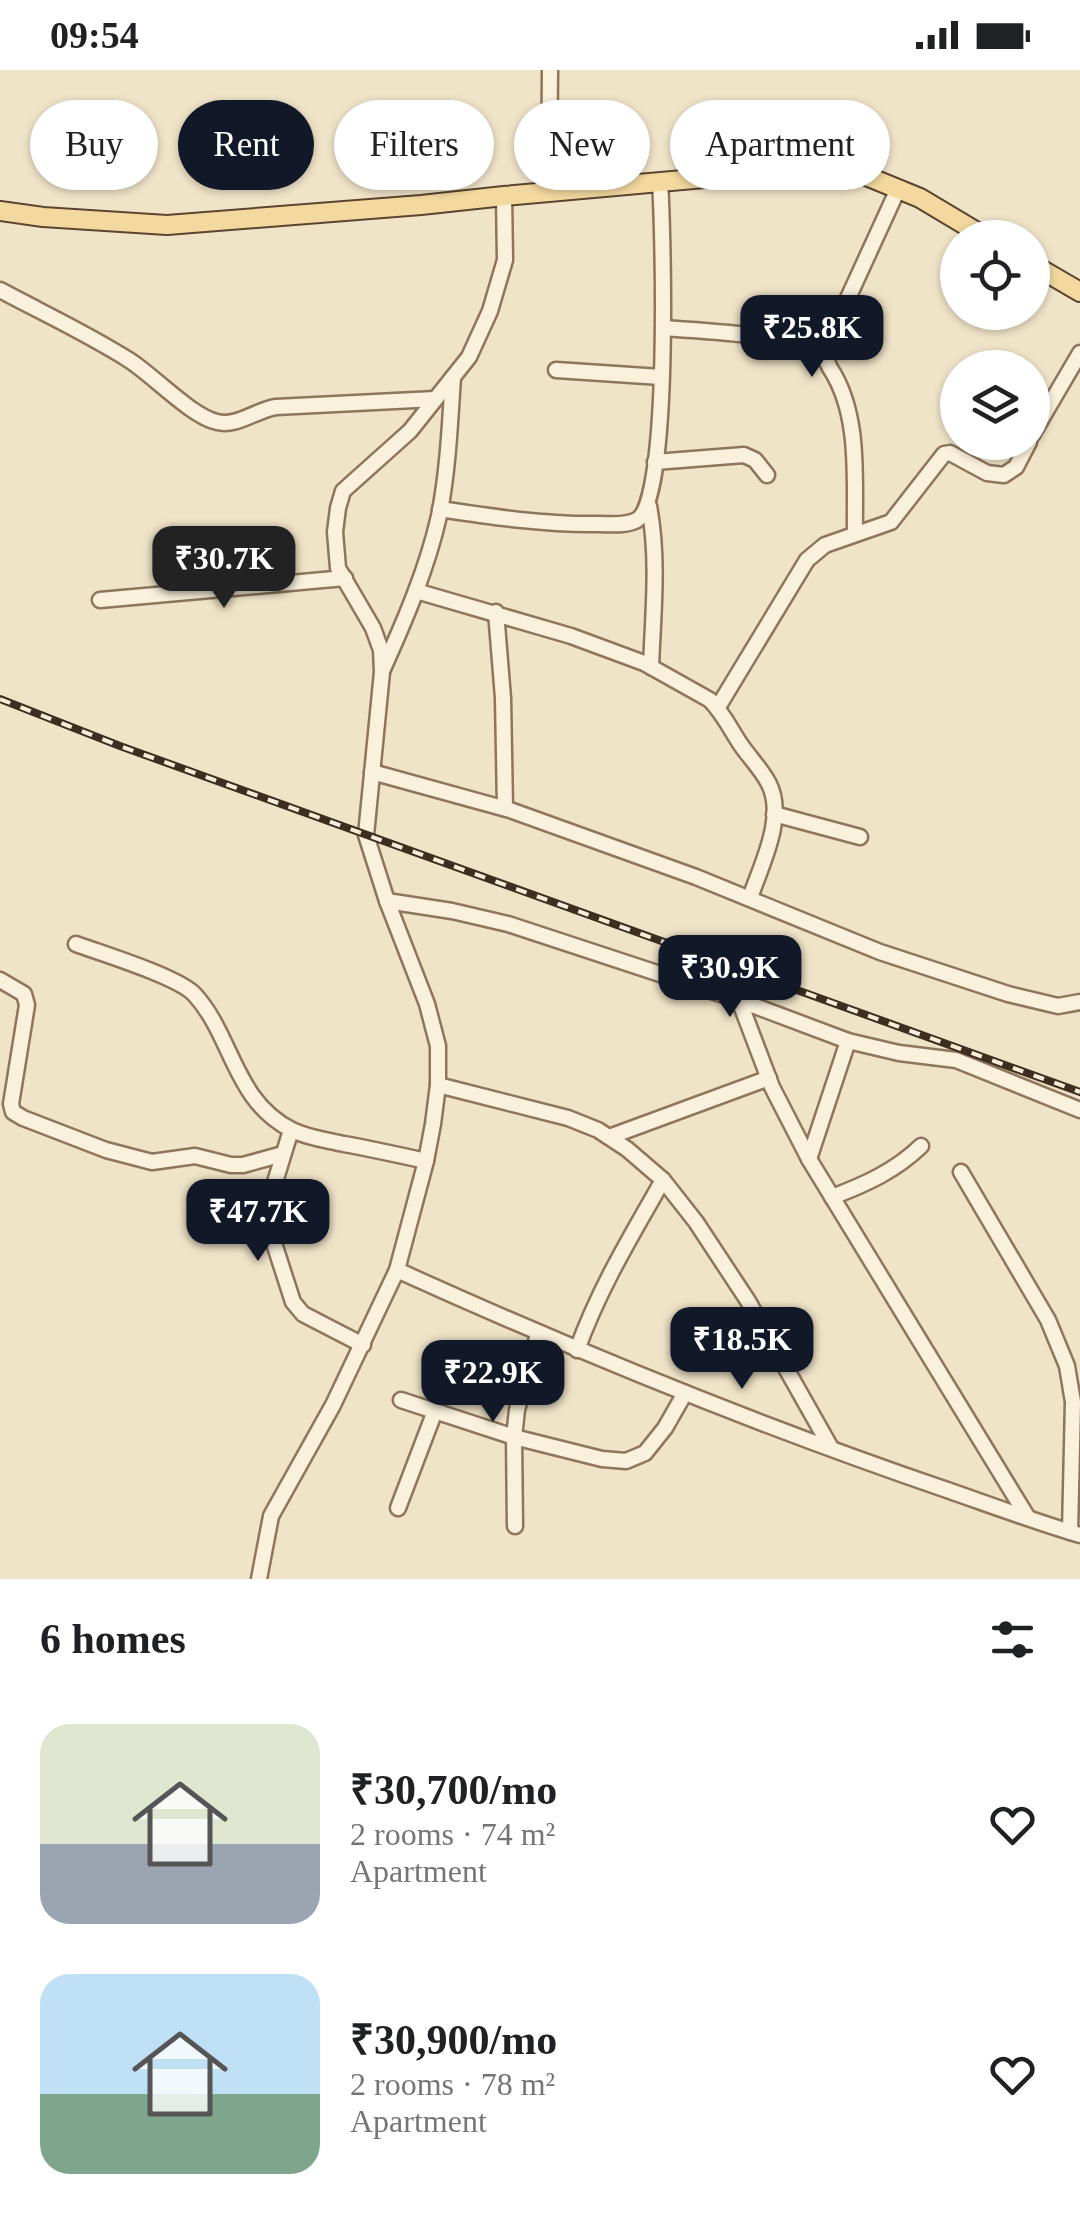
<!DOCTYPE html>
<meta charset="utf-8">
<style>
:root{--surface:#fff;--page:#f6f6f6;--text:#202124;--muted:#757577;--accent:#111827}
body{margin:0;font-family:Georgia,serif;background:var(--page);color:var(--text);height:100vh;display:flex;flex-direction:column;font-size:38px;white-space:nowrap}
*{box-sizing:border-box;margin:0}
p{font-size:32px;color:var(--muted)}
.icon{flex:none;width:55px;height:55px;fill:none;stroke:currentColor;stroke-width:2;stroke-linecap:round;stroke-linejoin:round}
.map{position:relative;height:1509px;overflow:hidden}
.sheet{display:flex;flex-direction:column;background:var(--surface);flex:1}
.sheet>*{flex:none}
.top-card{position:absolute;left:30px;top:30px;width:1020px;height:90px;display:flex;gap:20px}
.tools{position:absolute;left:940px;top:150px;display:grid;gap:20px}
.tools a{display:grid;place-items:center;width:110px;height:110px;border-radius:50%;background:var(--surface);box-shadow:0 2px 8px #0004;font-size:50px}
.price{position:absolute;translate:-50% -85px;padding:0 22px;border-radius:20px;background:var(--accent);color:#fff;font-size:32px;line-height:65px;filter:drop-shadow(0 2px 5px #0008)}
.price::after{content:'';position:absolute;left:50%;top:60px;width:30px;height:22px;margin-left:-15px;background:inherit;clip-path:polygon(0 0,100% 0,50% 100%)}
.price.selected{background:#222;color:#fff}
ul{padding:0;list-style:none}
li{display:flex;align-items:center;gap:30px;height:250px;padding:0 40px}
li span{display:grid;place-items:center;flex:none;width:280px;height:200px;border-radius:30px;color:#555}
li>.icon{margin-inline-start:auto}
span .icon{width:120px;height:120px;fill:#fffc;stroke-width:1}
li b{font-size:42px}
h2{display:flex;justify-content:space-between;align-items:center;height:120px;padding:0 40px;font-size:42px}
.chip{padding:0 35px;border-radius:45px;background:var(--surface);box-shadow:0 2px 8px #0004;font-size:35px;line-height:90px}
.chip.selected{background:var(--accent);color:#fff}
.status{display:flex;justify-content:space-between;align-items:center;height:70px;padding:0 50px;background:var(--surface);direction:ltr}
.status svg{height:28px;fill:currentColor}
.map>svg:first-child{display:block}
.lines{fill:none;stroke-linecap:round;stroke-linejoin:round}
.minor-casing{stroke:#8d765c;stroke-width:19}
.major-casing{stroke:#5b4430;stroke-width:22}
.minor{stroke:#faf1dc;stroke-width:14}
.major{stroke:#f3d9a0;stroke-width:18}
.rail-casing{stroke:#3d2e20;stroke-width:8}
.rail{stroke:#f7eed8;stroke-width:4;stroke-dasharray:11;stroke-linecap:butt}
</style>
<div class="status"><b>09:54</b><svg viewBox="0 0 49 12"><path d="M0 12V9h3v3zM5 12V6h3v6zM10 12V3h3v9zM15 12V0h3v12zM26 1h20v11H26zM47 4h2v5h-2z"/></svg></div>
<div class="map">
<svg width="1080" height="1509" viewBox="0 0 1080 1509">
<rect width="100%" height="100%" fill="#f0e4c8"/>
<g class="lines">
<g class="minor-casing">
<g id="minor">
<polyline points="549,122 550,0"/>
<path d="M0 220C43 243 88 264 129 290 154 306 191 346 217 352 237 357 256 340 276 337L435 329"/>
<path d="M663 258C698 261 797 264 822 285 826 289 828 294 830 298 861 345 854 410 855 464"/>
<polyline points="822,285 898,119"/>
<polyline points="556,300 661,307"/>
<polyline points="1032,365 1080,283"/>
<polyline points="655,392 744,385 755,390 767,405"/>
<path d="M649 436C659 489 653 544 651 597"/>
<path d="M440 439C493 447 546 455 599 454 611 454 626 456 637 450 671 430 663 159 660 112"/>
<path d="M416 521 571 566 644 593 710 630C723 643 731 660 741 675 750 688 762 700 769 714 786 748 761 795 750 828"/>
<polyline points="100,530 345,508"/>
<polyline points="496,542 503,628 505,738"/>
<path d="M383 599C405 550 427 499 439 446 448 401 450 353 453 307"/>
<polyline points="718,637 807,490 825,475 891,452 944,384 950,383 987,403 1004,405 1016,397 1029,372"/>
<polyline points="372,702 510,740 696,807 880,882 1008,924 1058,936 1080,932"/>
<polyline points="774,744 860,767"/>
<polyline points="387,831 452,841 508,854 739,930 848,971 899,983 956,990 1080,1040"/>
<path d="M76 874C103 884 179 907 195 925 233 967 234 1031 292 1060 308 1068 327 1070 344 1074 371 1079 399 1085 426 1091"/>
<polyline points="0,910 24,924 27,935 11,1034 13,1042 23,1048 106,1080 152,1092 195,1086 231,1095 243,1095 283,1084"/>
<polyline points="739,930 772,1017 809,1089 1028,1448"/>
<polyline points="438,1015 568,1048 598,1060 627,1079 663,1110 696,1152 748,1231 831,1378"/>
<polyline points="291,1060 267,1138 271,1164 293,1232 303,1244 363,1275"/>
<polyline points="609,1067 769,1008"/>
<polyline points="809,1089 848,971"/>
<polyline points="961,1102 1048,1250 1067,1296 1073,1332 1070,1462"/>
<path d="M832 1127C866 1114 895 1101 921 1076"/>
<path d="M397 1200C578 1282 762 1357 950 1421 993 1436 1036 1452 1080 1465"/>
<path d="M577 1280C599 1219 631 1166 663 1110"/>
<polyline points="401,1330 514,1367 602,1389 626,1391 645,1383 665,1358 685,1323"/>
<polyline points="398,1438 435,1341"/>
<polyline points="515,1456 514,1367 517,1340 538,1264"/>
<polyline points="259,1509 271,1446 333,1335 397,1200 426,1091 433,1054 438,1015 438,976 427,934 387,831 366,765 382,602 381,580 373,558 338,498 335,462 338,438 343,421 410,361 469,287 490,241 505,190 504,126"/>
</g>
</g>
<g class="major-casing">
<g id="major">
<polyline points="0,141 43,147 167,155 421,135 504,126 784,101 859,103 920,128 987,168"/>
<polyline points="1032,194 1080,222"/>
</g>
</g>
<use href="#minor" class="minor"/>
<use href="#major" class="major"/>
<g class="rail-casing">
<polyline id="rail" points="0,629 120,676 1080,1022"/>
</g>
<use href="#rail" class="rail"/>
</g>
</svg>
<div class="tools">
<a><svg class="icon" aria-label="locate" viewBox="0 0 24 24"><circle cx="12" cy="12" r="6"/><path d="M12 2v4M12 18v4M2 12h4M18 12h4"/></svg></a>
<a><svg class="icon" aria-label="layers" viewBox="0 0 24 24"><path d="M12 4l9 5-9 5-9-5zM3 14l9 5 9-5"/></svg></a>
</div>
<b class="price" style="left:812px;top:310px">₹25.8K</b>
<b class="price selected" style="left:224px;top:541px">₹30.7K</b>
<b class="price" style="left:730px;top:950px">₹30.9K</b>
<b class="price" style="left:258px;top:1194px">₹47.7K</b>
<b class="price" style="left:742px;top:1322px">₹18.5K</b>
<b class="price" style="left:493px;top:1355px">₹22.9K</b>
<div class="top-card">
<a class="chip">Buy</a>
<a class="chip selected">Rent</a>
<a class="chip">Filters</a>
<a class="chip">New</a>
<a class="chip">Apartment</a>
</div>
</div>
<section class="sheet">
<h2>6 homes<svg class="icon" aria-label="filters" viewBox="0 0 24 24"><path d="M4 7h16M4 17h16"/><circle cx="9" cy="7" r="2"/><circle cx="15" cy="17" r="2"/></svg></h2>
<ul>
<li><span style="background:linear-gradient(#dfe7d0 60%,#9aa5b1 0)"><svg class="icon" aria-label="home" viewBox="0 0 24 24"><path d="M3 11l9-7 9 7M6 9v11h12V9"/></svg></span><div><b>₹30,700/mo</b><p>2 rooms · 74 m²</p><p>Apartment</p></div><svg class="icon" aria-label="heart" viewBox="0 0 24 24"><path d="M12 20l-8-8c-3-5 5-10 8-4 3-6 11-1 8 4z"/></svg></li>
<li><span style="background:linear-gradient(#bfe0f5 60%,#7fa58c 0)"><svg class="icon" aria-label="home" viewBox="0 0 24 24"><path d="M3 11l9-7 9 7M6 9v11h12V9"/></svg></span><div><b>₹30,900/mo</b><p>2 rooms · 78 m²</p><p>Apartment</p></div><svg class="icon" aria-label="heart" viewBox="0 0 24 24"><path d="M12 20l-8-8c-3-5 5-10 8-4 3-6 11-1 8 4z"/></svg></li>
</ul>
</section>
